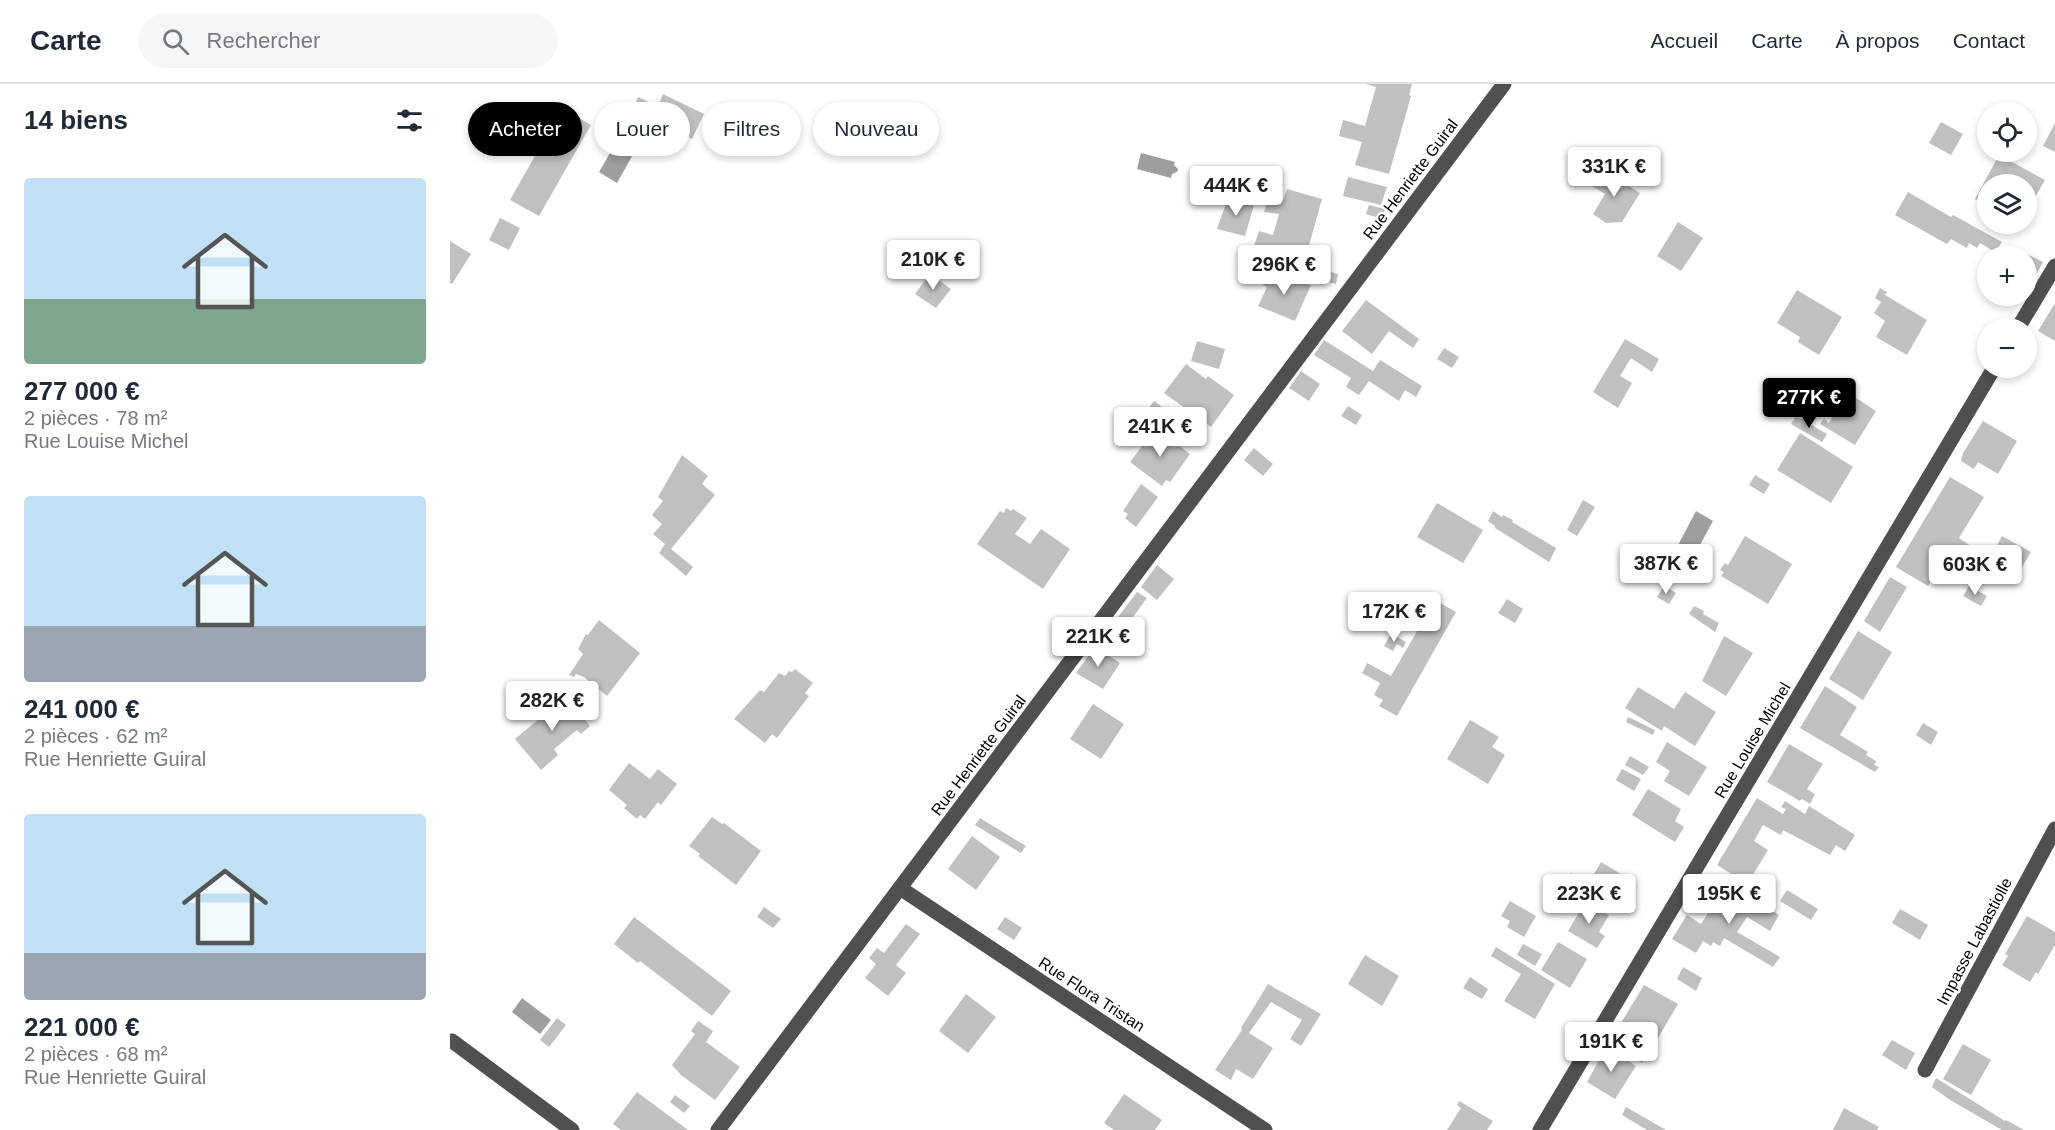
<!DOCTYPE html>
<html lang="fr">
<meta charset="utf-8">
<style>
:root{--surface:#fff;--page:#f6f6f7;--text:#1f2937;--muted:#747a83;--line:#e0e1e3;--accent:#000}
body{margin:0;font-family:Arial,sans-serif;background:var(--page);color:var(--text);height:100vh;display:flex;flex-direction:column;font-size:22px;white-space:nowrap}
*{box-sizing:border-box;margin:0}
p{font-size:20px;color:var(--muted)}
.icon{flex:none;width:33px;height:33px;fill:none;stroke:currentColor;stroke-width:2;stroke-linecap:round;stroke-linejoin:round}
.map{position:relative;flex:1;overflow:hidden}
.details{display:flex;flex-direction:column;background:var(--surface);width:450px}
.details>*{flex:none}
.guide{position:absolute;left:18px;top:18px;width:570px;height:54px;display:flex;gap:12px}
.controls{position:absolute;left:1527px;top:18px;display:grid;gap:12px}
.controls a{display:grid;place-items:center;width:60px;height:60px;border-radius:50%;background:var(--surface);box-shadow:0 3px 9px #0003;font-size:30px}
.price{position:absolute;translate:-50% -51px;padding:0 14px;border-radius:6px;background:#fff;color:#222;font-size:20px;line-height:39px;filter:drop-shadow(0 2px 3px #0008)}
.price::after{content:'';position:absolute;left:50%;top:36px;width:18px;height:14px;margin-left:-9px;background:inherit;clip-path:polygon(0 0,100% 0,50% 100%)}
.price.selected{background:var(--accent);color:#fff}
ul{padding:0;list-style:none}
li{display:grid;align-content:center;gap:12px;height:318px;padding:0 24px}
li span{display:grid;place-items:center;height:186px;border-radius:6px;color:#555}
li>.icon{margin-inline-start:auto}
span .icon{width:108px;height:108px;fill:#fffc;stroke-width:1}
li b{font-size:26px}
h2{display:flex;justify-content:space-between;align-items:center;height:72px;padding:0 24px;font-size:26px}
.chip{padding:0 21px;border-radius:27px;background:var(--surface);box-shadow:0 3px 9px #0003;font-size:21px;line-height:54px}
.chip.selected{background:var(--accent);color:#fff}
header{display:flex;align-items:center;gap:36px;box-sizing:border-box;height:84px;padding:0 30px;background:var(--surface);border-bottom:2px solid var(--line)}
header strong{font-size:28px}
nav{display:flex;gap:33px;margin-inline-start:auto;font-size:21px}
.search{width:420px;height:54px;background:var(--page);display:flex;align-items:center;gap:15px;box-sizing:border-box;padding:0 21px;border-radius:33px;color:var(--muted);font-size:22px}
main{display:flex;flex:1;min-height:0}
.map>svg:first-child{display:block}
.water{fill:#9e9e9e}
.building{fill:#c0c0c0}
.lines{fill:none;stroke-linecap:round;stroke-linejoin:round}
.minor{stroke:#505050;stroke-width:15}
.labels{text-anchor:middle;stroke-width:4.5;stroke-linejoin:round;paint-order:stroke}
.street-label{font-size:16px;fill:#000;stroke:#fff}
</style>
<header>
<strong>Carte</strong>
<div class="search"><svg class="icon" aria-label="search" viewBox="0 0 24 24"><circle cx="10" cy="10" r="6"/><path d="M15 15l6 6"/></svg>Rechercher</div>
<nav><a>Accueil</a><a>Carte</a><a>À propos</a><a>Contact</a></nav>
</header>
<main>
<section class="details">
<h2>14 biens<svg class="icon" aria-label="filters" viewBox="0 0 24 24"><path d="M4 7h16M4 17h16"/><circle cx="9" cy="7" r="2"/><circle cx="15" cy="17" r="2"/></svg></h2>
<ul>
<li><span style="background:linear-gradient(#bfe0f5 65%,#7fa58c 0)"><svg class="icon" aria-label="home" viewBox="0 0 24 24"><path d="M3 11l9-7 9 7M6 9v11h12V9"/></svg></span><div><b>277 000 €</b><p>2 pièces · 78 m²</p><p>Rue Louise Michel</p></div></li>
<li><span style="background:linear-gradient(#bfe0f5 70%,#9aa5b1 0)"><svg class="icon" aria-label="home" viewBox="0 0 24 24"><path d="M3 11l9-7 9 7M6 9v11h12V9"/></svg></span><div><b>241 000 €</b><p>2 pièces · 62 m²</p><p>Rue Henriette Guiral</p></div></li>
<li><span style="background:linear-gradient(#bfe0f5 75%,#9aa5b1 0)"><svg class="icon" aria-label="home" viewBox="0 0 24 24"><path d="M3 11l9-7 9 7M6 9v11h12V9"/></svg></span><div><b>221 000 €</b><p>2 pièces · 68 m²</p><p>Rue Henriette Guiral</p></div></li>
</ul>
</section>
<div class="map">
<svg width="1605" height="1046" viewBox="0 0 1605 1046">
<rect width="100%" height="100%" fill="#fff"/>
<g class="water">
<polygon points="167,57 185,67 167,99 149,88"/>
<polygon points="691,69 725,78 724,81 728,85 727,88 722,90 721,94 687,85"/>
<polygon points="1246,427 1263,437 1244,472 1227,463"/>
<polygon points="72,914 101,936 90,950 62,928"/>
</g>
<g class="building">
<polygon points="916,0 962,0 959,11 961,12 939,90 905,81 912,58 889,52 893,36 915,42 926,3"/>
<polygon points="213,10 254,30 242,55 201,35 198,42 179,33 188,13 208,22"/>
<polygon points="112,24 141,41 89,132 60,116"/>
<polygon points="1491,38 1513,50 1501,71 1479,59"/>
<polygon points="1605,39 1605,68 1593,62"/>
<polygon points="1549,71 1595,96 1576,129 1576,100 1538,100 1538,121 1525,115"/>
<polygon points="1151,85 1190,109 1172,138 1156,139 1143,130 1155,110 1142,102"/>
<polygon points="898,93 937,103 931,121 893,112"/>
<polygon points="837,105 872,115 852,187 817,177 819,167 804,162 809,147 823,151 829,130 814,128 819,112 833,116"/>
<polygon points="1458,108 1501,133 1503,131 1552,158 1545,168 1530,159 1527,164 1519,159 1517,164 1501,155 1497,160 1445,131"/>
<polygon points="778,114 804,121 795,152 767,145"/>
<polygon points="919,121 935,125 932,135 916,130"/>
<polygon points="50,134 70,144 59,166 39,156"/>
<polygon points="1228,138 1253,154 1231,187 1207,172"/>
<polygon points="0,157 21,170 2,200 0,199"/>
<polygon points="1571,167 1593,178 1586,191 1576,185 1576,172 1568,172"/>
<polygon points="869,185 888,190 886,200 867,196"/>
<polygon points="823,187 861,201 845,237 808,222 817,203 813,201 815,197 818,197"/>
<polygon points="480,190 501,205 486,224 465,210"/>
<polygon points="1430,204 1437,208 1435,211 1477,236 1457,271 1426,253 1435,237 1424,229 1431,218 1425,214"/>
<polygon points="1347,206 1392,233 1369,271 1348,258 1350,253 1327,239"/>
<polygon points="916,216 969,255 963,264 939,247 922,270 892,247"/>
<polygon points="1605,219 1605,257 1588,247"/>
<polygon points="1175,255 1209,275 1202,288 1181,274 1170,292 1182,299 1168,324 1143,308"/>
<polygon points="874,256 923,287 930,276 972,302 966,313 955,306 949,317 919,297 909,311 896,303 901,294 864,271"/>
<polygon points="747,257 775,265 769,285 741,277"/>
<polygon points="994,264 1009,273 1002,284 987,275"/>
<polygon points="736,280 756,295 758,292 784,311 761,343 714,309"/>
<polygon points="851,287 870,300 859,317 839,304"/>
<polygon points="1397,308 1426,327 1405,361 1370,340 1374,335 1379,339"/>
<polygon points="704,317 729,336 721,348 696,328"/>
<polygon points="898,322 912,331 906,341 891,332"/>
<polygon points="1346,332 1377,350 1372,358 1341,340"/>
<polygon points="1533,337 1567,357 1548,390 1528,378 1524,385 1511,377 1513,369"/>
<polygon points="706,344 740,370 720,398 716,396 712,402 680,378"/>
<polygon points="1350,349 1403,383 1381,419 1327,386"/>
<polygon points="804,364 823,380 813,392 794,376"/>
<polygon points="232,371 258,392 252,400 265,411 221,465 243,483 236,492 209,469 215,460 203,450 212,440 202,431 213,417 208,413"/>
<polygon points="1305,391 1320,400 1314,410 1299,401"/>
<polygon points="1500,393 1534,413 1509,454 1530,468 1525,475 1502,461 1478,502 1446,483"/>
<polygon points="691,400 708,413 686,443 675,434 678,430 673,427"/>
<polygon points="1133,416 1145,423 1127,452 1117,446"/>
<polygon points="987,419 1033,446 1013,479 967,453"/>
<polygon points="556,424 561,427 563,425 577,434 565,450 580,460 591,445 620,465 593,505 527,460 550,427 554,429"/>
<polygon points="1043,427 1052,433 1053,431 1063,436 1062,438 1106,464 1099,478 1045,444 1045,442 1038,437"/>
<polygon points="1295,452 1342,480 1318,520 1271,492 1274,488 1270,486 1275,479 1278,481"/>
<polygon points="1552,452 1581,468 1572,483 1544,467"/>
<polygon points="707,481 724,495 707,516 691,503"/>
<polygon points="1440,493 1457,503 1430,548 1414,537"/>
<polygon points="1214,502 1226,509 1219,520 1207,513"/>
<polygon points="1519,502 1537,512 1531,522 1513,512"/>
<polygon points="687,508 697,514 666,556 656,549"/>
<polygon points="972,509 1006,528 947,632 929,622 933,616 924,611 930,599 912,589 917,579 941,592 976,532 963,525"/>
<polygon points="1057,515 1073,525 1065,539 1048,529"/>
<polygon points="1244,522 1254,527 1253,530 1269,539 1265,548 1239,530"/>
<polygon points="149,536 190,569 157,612 134,593 126,590 124,593 119,591 133,570 128,565 136,550 138,551"/>
<polygon points="1408,547 1442,568 1413,616 1379,595"/>
<polygon points="941,550 956,558 953,564 947,560 943,567 934,562"/>
<polygon points="1274,552 1303,569 1276,612 1252,597"/>
<polygon points="645,563 670,579 653,605 626,589"/>
<polygon points="345,585 363,599 355,609 359,612 327,654 322,650 315,659 284,635 310,606 314,608 329,589 335,592 339,587 342,588"/>
<polygon points="1375,602 1407,623 1390,651 1418,668 1416,671 1426,677 1424,681 1429,683 1425,688 1350,644"/>
<polygon points="1188,603 1224,625 1235,608 1266,628 1245,662 1214,642 1212,647 1175,624"/>
<polygon points="116,612 140,642 131,650 127,646 104,665 108,671 91,686 65,655"/>
<polygon points="643,620 674,640 651,675 620,655"/>
<polygon points="1178,633 1205,646 1203,651 1176,638"/>
<polygon points="1020,636 1049,653 1042,663 1055,671 1038,700 997,675"/>
<polygon points="1473,639 1488,648 1481,661 1466,651"/>
<polygon points="1217,658 1257,683 1239,712 1214,697 1220,687 1206,678"/>
<polygon points="1339,660 1373,680 1357,705 1365,710 1360,720 1352,715 1350,717 1317,698"/>
<polygon points="1180,672 1199,683 1193,691 1175,681"/>
<polygon points="179,679 200,695 208,685 227,700 211,721 208,718 195,735 190,731 187,735 174,724 177,721 159,706"/>
<polygon points="1172,685 1191,695 1184,707 1166,696"/>
<polygon points="1198,705 1231,725 1225,737 1234,743 1225,758 1182,731"/>
<polygon points="1307,714 1333,730 1336,725 1331,723 1335,717 1355,730 1359,722 1405,751 1395,767 1386,761 1380,771 1333,746 1331,751 1313,741 1304,757 1318,766 1301,794 1313,801 1309,807 1267,781"/>
<polygon points="262,733 272,740 274,739 311,767 286,801 248,772 250,770 239,762"/>
<polygon points="530,734 576,762 571,769 525,741"/>
<polygon points="522,752 550,773 526,806 498,785"/>
<polygon points="1151,778 1186,799 1169,829 1134,807"/>
<polygon points="1121,789 1135,797 1129,808 1115,799"/>
<polygon points="1108,797 1131,810 1123,822 1101,809"/>
<polygon points="1277,799 1329,831 1320,847 1297,833 1287,848 1330,873 1323,883 1274,854 1270,862 1263,858 1261,862 1253,857 1246,869 1222,855 1237,831 1251,840"/>
<polygon points="1337,806 1368,825 1361,836 1330,817"/>
<polygon points="1060,817 1086,832 1074,853 1057,843 1060,837 1051,832"/>
<polygon points="1136,817 1159,831 1149,848 1155,852 1147,864 1118,847"/>
<polygon points="314,823 331,835 323,844 307,833"/>
<polygon points="1450,825 1478,841 1470,856 1442,839"/>
<polygon points="1577,832 1605,848 1605,861 1588,890 1586,888 1580,898 1552,881 1558,872 1555,870"/>
<polygon points="184,833 281,907 262,932 190,877 188,879 164,860"/>
<polygon points="555,833 572,844 564,856 547,845"/>
<polygon points="456,840 470,850 446,881 456,889 438,912 415,894 426,880 419,874 427,864 434,869"/>
<polygon points="1108,858 1137,875 1120,904 1091,886"/>
<polygon points="1073,860 1092,870 1085,882 1067,871"/>
<polygon points="1046,863 1105,900 1085,935 1054,917 1071,890 1041,872"/>
<polygon points="915,871 949,892 932,922 898,900"/>
<polygon points="1233,883 1252,894 1246,907 1227,895"/>
<polygon points="1020,893 1038,905 1032,915 1013,904"/>
<polygon points="818,900 871,930 851,962 840,955 852,936 821,918 799,949 823,964 803,995 786,985 781,996 765,986 792,946 791,944"/>
<polygon points="1194,901 1228,920 1205,959 1171,939"/>
<polygon points="516,910 546,933 518,969 489,947"/>
<polygon points="107,934 116,941 99,963 90,956"/>
<polygon points="248,937 263,947 256,958 290,983 265,1016 231,991 222,981 245,950 241,947"/>
<polygon points="1164,950 1198,970 1192,979 1159,960"/>
<polygon points="1442,956 1465,969 1456,986 1432,971"/>
<polygon points="1513,960 1541,976 1521,1011 1493,995"/>
<polygon points="1156,963 1186,982 1165,1015 1137,998"/>
<polygon points="1486,994 1555,1037 1556,1036 1574,1046 1552,1046 1500,1016 1482,1003"/>
<polygon points="187,1008 238,1046 171,1046 163,1040"/>
<polygon points="674,1010 712,1036 705,1046 664,1046 654,1039"/>
<polygon points="225,1011 240,1022 234,1029 220,1018"/>
<polygon points="1009,1017 1043,1037 1037,1046 997,1046 1011,1024 1007,1021"/>
<polygon points="1176,1023 1216,1046 1197,1046 1172,1031"/>
<polygon points="1394,1024 1429,1043 1427,1046 1383,1046"/>
</g>
<g class="lines">
<g class="minor">
<polyline points="1568,244 1605,182"/>
<polyline points="450,804 815,1046"/>
<polyline points="2,957 122,1046"/>
<polyline points="1475,986 1605,745"/>
<polyline points="268,1046 1054,0"/>
<polyline points="1090,1046 1544,284"/>
</g>
</g>
<g class="labels">
<g class="street-label">
<text transform="translate(960 95) rotate(-53)" y="6">Rue Henriette Guiral</text>
<text transform="translate(1302 656) rotate(-59)" y="6">Rue Louise Michel</text>
<text transform="translate(528 671) rotate(-53)" y="6">Rue Henriette Guiral</text>
<text transform="translate(1524 857) rotate(-62)" y="6">Impasse Labastiolle</text>
<text transform="translate(642 910) rotate(33)" y="6">Rue Flora Tristan</text>
</g>
</g>
</svg>
<div class="controls">
<a><svg class="icon" aria-label="locate" viewBox="0 0 24 24"><circle cx="12" cy="12" r="6"/><path d="M12 2v4M12 18v4M2 12h4M18 12h4"/></svg></a>
<a><svg class="icon" aria-label="layers" viewBox="0 0 24 24"><path d="M12 4l9 5-9 5-9-5zM3 14l9 5 9-5"/></svg></a>
<a>+</a>
<a>−</a>
</div>
<b class="price" style="left:1164px;top:114px">331K €</b>
<b class="price" style="left:786px;top:133px">444K €</b>
<b class="price" style="left:483px;top:207px">210K €</b>
<b class="price" style="left:834px;top:212px">296K €</b>
<b class="price selected" style="left:1359px;top:345px">277K €</b>
<b class="price" style="left:710px;top:374px">241K €</b>
<b class="price" style="left:1216px;top:511px">387K €</b>
<b class="price" style="left:1525px;top:512px">603K €</b>
<b class="price" style="left:944px;top:559px">172K €</b>
<b class="price" style="left:648px;top:584px">221K €</b>
<b class="price" style="left:102px;top:648px">282K €</b>
<b class="price" style="left:1139px;top:841px">223K €</b>
<b class="price" style="left:1279px;top:841px">195K €</b>
<b class="price" style="left:1161px;top:989px">191K €</b>
<div class="guide">
<a class="chip selected">Acheter</a>
<a class="chip">Louer</a>
<a class="chip">Filtres</a>
<a class="chip">Nouveau</a>
</div>
</div>
</main>
